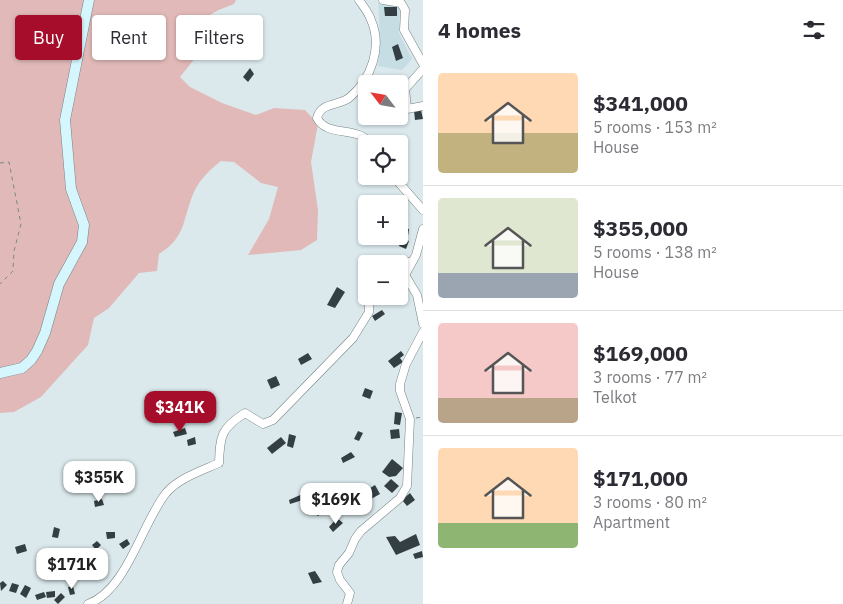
<!DOCTYPE html>
<meta charset="utf-8">
<style>
:root{--surface:#fff;--page:#f7f7f7;--text:#2b2b33;--muted:#7c7c81;--line:#e1e1e2;--accent:#a60d2b}
body{margin:0;font-family:"IBM Plex Sans",sans-serif;background:var(--page);color:var(--text);height:100vh;display:flex;flex-direction:column;font-size:19px;white-space:nowrap}
*{box-sizing:border-box;margin:0}
p{font-size:16px;color:var(--muted)}
.icon{flex:none;width:28px;height:28px;fill:none;stroke:currentColor;stroke-width:2;stroke-linecap:round;stroke-linejoin:round}
.map{position:relative;flex:1;overflow:hidden}
.panel{display:flex;flex-direction:column;background:var(--surface);width:420px}
.panel>*{flex:none}
.banner{position:absolute;left:15px;top:15px;width:332px;height:45px;display:flex;gap:10px}
.needle{width:32px;rotate:301deg}
.fabs{position:absolute;left:358px;top:75px;display:grid;gap:10px}
.fabs a{display:grid;place-items:center;width:50px;height:50px;border-radius:5px;background:var(--surface);box-shadow:0 1px 4px #0004;font-size:25px}
.price{position:absolute;translate:-50% -42px;padding:0 11px;border-radius:10px;background:#fff;color:#222;font-size:16px;line-height:32px;filter:drop-shadow(0 1px 2px #0008)}
.price::after{content:'';position:absolute;left:50%;top:30px;width:15px;height:11px;margin-left:-8px;background:inherit;clip-path:polygon(0 0,100% 0,50% 100%)}
.price.on{background:var(--accent);color:#fff}
ul{padding:0;list-style:none}
li{display:flex;align-items:center;gap:15px;height:125px;padding:0 15px}
li+li{border-top:1px solid var(--line)}
li span{display:grid;place-items:center;flex:none;width:140px;height:100px;border-radius:5px;color:#555}
li>.icon{margin-inline-start:auto}
span .icon{width:60px;height:60px;fill:#fffc;stroke-width:1}
li b{font-size:21px}
h2{display:flex;justify-content:space-between;align-items:center;height:60px;padding:0 15px;font-size:21px}
.tag{padding:0 18px;border-radius:5px;background:var(--surface);box-shadow:0 1px 4px #0004;font-size:18px;line-height:45px}
.tag.on{background:var(--accent);color:#fff}
main{display:flex;flex:1;min-height:0}
.map>svg:first-child{display:block}
.built{fill:#c6dee3}
.green{fill:#e1b9b8}
.building{fill:#333f42}
.lines{fill:none;stroke-linecap:round;stroke-linejoin:round}
.street-casing{stroke:#758285;stroke-width:9}
.secondary-casing{stroke:#758285;stroke-width:11}
.path{stroke:#7d8789;stroke-width:1;stroke-dasharray:4 4;stroke-linecap:butt}
.street{stroke:#fff;stroke-width:8}
.secondary{stroke:#d6f6fd;stroke-width:10}
</style>
<main>
<div class="map">
<svg width="423" height="604" viewBox="0 0 423 604">
<rect width="100%" height="100%" fill="#dbe9ec"/>
<polygon class="built" points="378,2 400,6 399,33 412,59 402,70 378,66 380,35"/>
<path class="green" d="M0 0H236L234 4C205 15 202 16 204 47L180 77 190 87 222 103 256 115 274 108 305 110 318 124 311 162 318 210 317 240 301 250 248 255 269 219 278 187 261 183 234 162 221 161C212 168 200 179 195 190 182 217 188 236 159 254L157 271 139 273 109 308 94 318 88 345 41 397 14 412 0 413Z"/>
<g class="building">
<polygon points="384,7 397,7 397,16 385,16"/>
<polygon points="398,44 403,58 396,61 392,47"/>
<polygon points="250,68 254,74 248,82 243,77"/>
<polygon points="421,110 423,119 415,120 414,111"/>
<polygon points="402,228 409,229 408,236 401,235"/>
<polygon points="402,238 409,241 406,249 399,246"/>
<polygon points="337,287 345,292 335,308 327,305"/>
<polygon points="382,310 385,314 375,321 372,316"/>
<polygon points="401,351 404,355 400,358 403,362 394,368 388,361"/>
<polygon points="308,353 312,359 301,365 298,359"/>
<polygon points="276,376 280,385 271,389 267,380"/>
<polygon points="365,388 373,391 370,399 362,396"/>
<polygon points="395,412 402,413 400,425 394,424"/>
<polygon points="185,428 187,434 175,437 173,432"/>
<polygon points="399,429 400,438 391,439 390,430"/>
<polygon points="358,431 363,433 359,441 354,439"/>
<polygon points="289,434 296,436 293,448 287,446"/>
<polygon points="195,437 196,444 188,446 187,440"/>
<polygon points="281,437 286,443 272,454 267,448"/>
<polygon points="351,452 355,457 343,463 341,458"/>
<polygon points="392,459 403,468 396,476 389,477 382,472"/>
<polygon points="391,479 399,486 392,493 384,486"/>
<polygon points="375,485 380,494 371,499 367,490"/>
<polygon points="307,492 309,498 290,504 289,500"/>
<polygon points="410,493 415,500 407,506 402,500"/>
<polygon points="102,499 104,505 95,507 94,501"/>
<polygon points="323,503 328,509 318,516 313,512"/>
<polygon points="337,518 343,523 333,532 329,527"/>
<polygon points="54,527 60,529 58,538 52,537"/>
<polygon points="106,532 115,532 115,538 107,539"/>
<polygon points="416,534 420,545 396,555 386,537 395,536 400,542"/>
<polygon points="127,539 130,544 123,549 119,544"/>
<polygon points="97,541 101,545 96,550 92,545"/>
<polygon points="25,544 27,551 17,554 15,547"/>
<polygon points="422,551 423,557 415,559 413,554"/>
<polygon points="315,571 322,582 313,584 308,573"/>
<polygon points="3,581 7,585 1,591 0,583"/>
<polygon points="12,583 19,585 16,593 9,591"/>
<polygon points="25,585 31,588 26,598 20,594"/>
<polygon points="73,586 75,594 70,595 68,587"/>
<polygon points="55,591 55,597 47,598 46,592"/>
<polygon points="44,592 46,597 37,600 35,595"/>
<polygon points="61,593 65,597 58,604 54,600"/>
</g>
<g class="lines">
<g class="street-casing">
<g id="street">
<path d="M359 0C363 6 369 13 371 20 383 47 371 80 349 98 338 106 321 102 317 118 327 138 358 125 371 144"/>
<polyline points="383,0 401,3 405,10 404,30 423,64"/>
<polyline points="423,69 405,89 407,109 423,106"/>
<polyline points="393,176 423,210"/>
<polyline points="423,229 416,255 405,275 417,295 423,324"/>
<path d="M375 264C385 258 401 259 411 263"/>
<path d="M88 604C127 590 141 525 166 493 179 478 201 471 219 463 220 436 221 428 245 413L263 424 273 420 353 338 369 312V296"/>
<polyline points="347,604 350,593 340,580 337,572 339,565 349,553 355,539 361,531 400,498 407,486 410,419 400,391 400,384 406,364 423,332"/>
</g>
</g>
<g class="secondary-casing">
<polyline id="secondary" points="0,373 22,368 31,360 37,351 45,333 59,284 82,242 84,225 71,189 65,120 89,0"/>
</g>
<g class="path">
<polyline points="0,163 9,162 21,224 14,251 13,271 0,284"/>
<polyline points="416,418 423,417"/>
</g>
<use href="#street" class="street"/>
<use href="#secondary" class="secondary"/>
</g>
</svg>
<div class="fabs">
<a><svg class="needle" viewBox="-14 -14 28 28"><path d="M0-13l5 13h-10z" fill="#e53935"/><path d="M0 13l5-13h-10z" fill="#7c7c81"/></svg></a>
<a><svg class="icon" aria-label="locate" viewBox="0 0 24 24"><circle cx="12" cy="12" r="6"/><path d="M12 2v4M12 18v4M2 12h4M18 12h4"/></svg></a>
<a>+</a>
<a>−</a>
</div>
<b class="price on" style="left:180px;top:433px">$341K</b>
<b class="price" style="left:99px;top:503px">$355K</b>
<b class="price" style="left:336px;top:525px">$169K</b>
<b class="price" style="left:72px;top:590px">$171K</b>
<div class="banner">
<a class="tag on">Buy</a>
<a class="tag">Rent</a>
<a class="tag">Filters</a>
</div>
</div>
<section class="panel">
<h2>4 homes<svg class="icon" aria-label="filters" viewBox="0 0 24 24"><path d="M4 7h16M4 17h16"/><circle cx="9" cy="7" r="2"/><circle cx="15" cy="17" r="2"/></svg></h2>
<ul>
<li><span style="background:linear-gradient(#ffd9b3 60%,#c2b280 0)"><svg class="icon" aria-label="home" viewBox="0 0 24 24"><path d="M3 11l9-7 9 7M6 9v11h12V9"/></svg></span><div><b>$341,000</b><p>5 rooms · 153 m²</p><p>House</p></div></li>
<li><span style="background:linear-gradient(#dfe7d0 75%,#9aa5b1 0)"><svg class="icon" aria-label="home" viewBox="0 0 24 24"><path d="M3 11l9-7 9 7M6 9v11h12V9"/></svg></span><div><b>$355,000</b><p>5 rooms · 138 m²</p><p>House</p></div></li>
<li><span style="background:linear-gradient(#f6c9c9 75%,#b9a48a 0)"><svg class="icon" aria-label="home" viewBox="0 0 24 24"><path d="M3 11l9-7 9 7M6 9v11h12V9"/></svg></span><div><b>$169,000</b><p>3 rooms · 77 m²</p><p>Telkot</p></div></li>
<li><span style="background:linear-gradient(#ffd9b3 75%,#8fb573 0)"><svg class="icon" aria-label="home" viewBox="0 0 24 24"><path d="M3 11l9-7 9 7M6 9v11h12V9"/></svg></span><div><b>$171,000</b><p>3 rooms · 80 m²</p><p>Apartment</p></div></li>
</ul>
</section>
</main>
